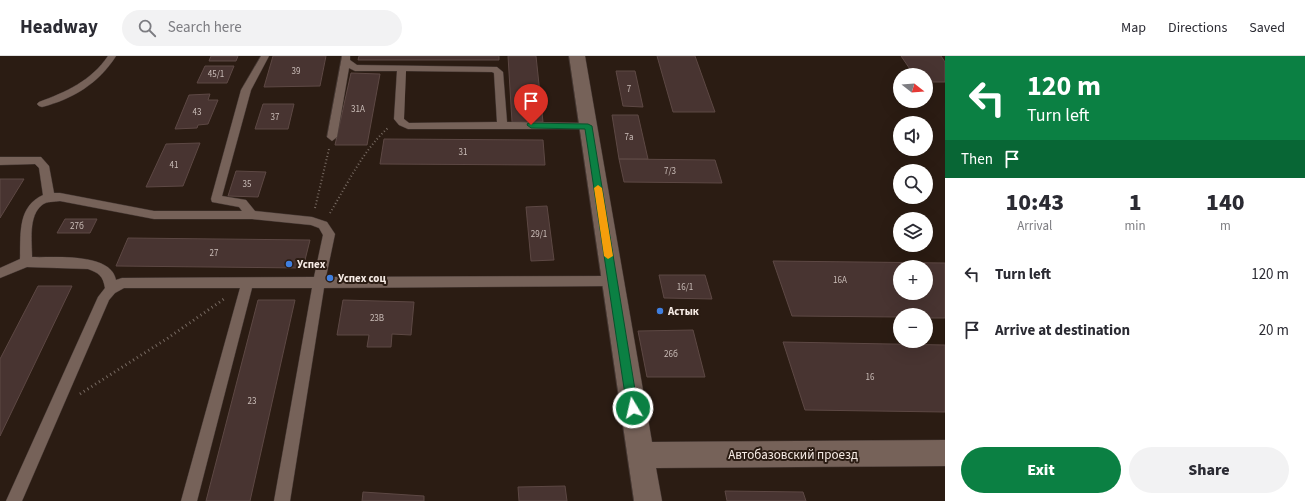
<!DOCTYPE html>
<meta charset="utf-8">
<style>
body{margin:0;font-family:"Source Sans 3",sans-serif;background:#f2f2f3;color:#2b2b33;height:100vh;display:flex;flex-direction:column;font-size:15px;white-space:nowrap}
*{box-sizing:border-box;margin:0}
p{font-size:13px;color:#7c7c81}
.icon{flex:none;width:22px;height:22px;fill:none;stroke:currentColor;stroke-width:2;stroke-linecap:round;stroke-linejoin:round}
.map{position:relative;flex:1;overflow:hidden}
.sheet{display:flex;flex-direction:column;background:#fff;width:360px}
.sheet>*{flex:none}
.hud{background:#0b8043;color:#fff;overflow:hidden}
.needle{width:26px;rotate:107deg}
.buttons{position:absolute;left:893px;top:12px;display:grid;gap:8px}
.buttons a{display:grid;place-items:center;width:40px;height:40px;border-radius:50%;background:#fff;box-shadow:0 4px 16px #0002;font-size:20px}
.pin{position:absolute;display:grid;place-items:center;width:34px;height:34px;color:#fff;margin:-41px -17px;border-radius:50% 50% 50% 0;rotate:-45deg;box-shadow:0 0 4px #0007}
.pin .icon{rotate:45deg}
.me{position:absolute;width:44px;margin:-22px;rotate:351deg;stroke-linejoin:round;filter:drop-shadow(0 0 3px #0008)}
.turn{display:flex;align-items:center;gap:14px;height:84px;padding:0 16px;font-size:18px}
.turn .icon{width:52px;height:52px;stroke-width:2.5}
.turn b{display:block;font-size:28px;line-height:34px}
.then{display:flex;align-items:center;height:38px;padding:0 16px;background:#0003;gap:8px;font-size:15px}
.eta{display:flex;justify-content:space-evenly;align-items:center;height:68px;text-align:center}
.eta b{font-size:24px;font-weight:800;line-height:28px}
.button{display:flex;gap:8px;margin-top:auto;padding:8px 16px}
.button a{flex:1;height:46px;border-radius:24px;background:#0b8043;color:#fff;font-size:16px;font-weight:800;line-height:46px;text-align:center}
.button a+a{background:#f2f2f3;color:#2b2b33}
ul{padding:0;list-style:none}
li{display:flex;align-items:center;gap:12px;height:56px;padding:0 16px}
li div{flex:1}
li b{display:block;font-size:15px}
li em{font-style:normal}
header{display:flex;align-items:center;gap:24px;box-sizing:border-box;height:56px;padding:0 20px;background:#fff;border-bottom:1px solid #e1e1e2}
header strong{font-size:19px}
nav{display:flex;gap:22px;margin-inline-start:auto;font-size:14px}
.search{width:280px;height:36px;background:#f2f2f3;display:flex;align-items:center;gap:10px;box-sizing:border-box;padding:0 14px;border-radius:22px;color:#7c7c81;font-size:15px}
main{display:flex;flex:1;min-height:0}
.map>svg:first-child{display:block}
</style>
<header>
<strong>Headway</strong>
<div class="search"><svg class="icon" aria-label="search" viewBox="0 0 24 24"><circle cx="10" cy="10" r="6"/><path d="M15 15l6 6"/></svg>Search here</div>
<nav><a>Map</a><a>Directions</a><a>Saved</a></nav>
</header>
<main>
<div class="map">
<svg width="945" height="445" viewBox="0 0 945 445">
<rect width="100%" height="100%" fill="#2b1c13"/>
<path fill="#483431" stroke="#5d4844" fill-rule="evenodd" d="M211,0h27l-2,5h-27z
M273,0h53l-6,30 -56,1z
M359,0h140v4h-141z
M508,0h28l7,66h-31z
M657,0h38l20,56h-42z
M901,0h40l4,6v20h-19v-7h-12z
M205,10h29l-7,17h-30z
M616,15h19l8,36 -20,-1z
M351,17l29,1 -13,71h-32z
M210,38l-2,6h10l-10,24 -10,1 -1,3 -22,1 14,-34z
M263,48h31l-6,25h-33z
M612,59h26l10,44h-29z
M384,83l159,1 2,25 -165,-1z
M200,87l-17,43 -37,1 20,-43z
M619,103l96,1 7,23 -98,-1z
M236,115l30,1 -8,25 -30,-1z
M0,123h24l-24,39z
M547,150l7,54 -23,1 -5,-54z
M65,163h32l-7,14h-33z
M128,182l182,2 -7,28 -187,-2z
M773,205l172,2v55h-19v-3h-26v2l-108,-1zM900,211h26v26h-26z
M659,219h46l7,24 -48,-1z
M38,230h34l-72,150v-77z
M258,244h37l-45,201h-44z
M343,244l71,2 -3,33 -19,-1 -1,13h-24l2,-12h-32z
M693,274l12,47h-58l-9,-46z
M783,286l162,3v67l-140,-2z
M565,430l2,15h-48l-1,-14z
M725,435l78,1 3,9h-79z
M363,436l61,4v5h-62z"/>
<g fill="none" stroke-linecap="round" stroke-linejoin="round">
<defs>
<path id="lane" d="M108,0h8c-17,27 -43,43 -74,51l-3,-1 -2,-2 2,-2c27,-10 52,-21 69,-46z
M261,0h8l-18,34 -29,106 24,4 9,11 57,6 15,5 8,12 -9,43 286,-1 4,1 2,4 -2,4 -4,1 -288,2 -34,213h-16l38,-213h-60l-55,213h-16l59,-213h-116l-9,5 -6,7 -87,201h-16l92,-204 7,-9c-2,-12 -6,-15 -17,-19l-61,-2 -27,11v-10l20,-9c1,-25 -3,-52 23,-64l-4,-27 -4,-4 -35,1v-8h41l8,9 5,27h6l94,18h88l-3,-4 -27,-5 -1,-3 30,-109zM60,145l94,18h98l59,6 8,3 4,7 -9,42 -192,1 -6,2c-5,-28 -63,-22 -84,-23 0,-15 -4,-41 10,-52 5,-4 12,-3 18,-4z
M342,0h8v4l7,5 140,2 6,5 4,50 81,1 5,3 -5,3h-180l-9,-4 -5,-6 3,-48h-42l-6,-3 -12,69 -5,4 -5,-4zM406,15l86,1 2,1 3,49 -88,1 -5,-4z"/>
<path id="street" d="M569,0h16l67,386 293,-2v26l-289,2 6,33h-28z"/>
</defs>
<use href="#lane" stroke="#453834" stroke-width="1"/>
<use href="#street" stroke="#453834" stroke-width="1"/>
<path stroke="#776a62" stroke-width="2" stroke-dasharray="1 2.5" stroke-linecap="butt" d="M315,152l14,-59
M330,157c18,-30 33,-63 59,-86"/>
<path stroke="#776a62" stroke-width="3" stroke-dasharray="1 3.5" stroke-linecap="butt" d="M80,338l88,-56 56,-39"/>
<use href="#lane" fill="#766259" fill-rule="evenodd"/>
<use href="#street" fill="#766259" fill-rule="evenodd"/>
</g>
<path fill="#0b8043" stroke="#07532c" d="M528,67l60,1 4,2 46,282 -2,3 -3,2 -4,-2 -2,-3 -42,-279 -54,-1 -4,-3z"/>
<path fill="#f59e0b" d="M598,129l4,3 11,68 -5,3 -4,-3 -10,-68z"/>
<g fill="#3f7fe0" stroke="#2b1c13" stroke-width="1.5">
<circle cx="289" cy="208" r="4"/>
<circle cx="330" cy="222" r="4"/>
<circle cx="660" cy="255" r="4"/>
</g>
<g text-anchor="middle" stroke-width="4" stroke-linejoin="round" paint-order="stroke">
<g font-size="9" fill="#cabdb8">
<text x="296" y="18">39</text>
<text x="216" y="21">45/1</text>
<text x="629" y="36">7</text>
<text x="358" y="56">31А</text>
<text x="197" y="59">43</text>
<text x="275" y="64">37</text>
<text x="629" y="84">7а</text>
<text x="463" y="99">31</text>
<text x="174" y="112">41</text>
<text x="670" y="118">7/3</text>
<text x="247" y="131">35</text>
<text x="77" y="173">27б</text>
<text x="539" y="181">29/1</text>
<text x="214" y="200">27</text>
<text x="840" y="227">16А</text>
<text x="685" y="234">16/1</text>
<text x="377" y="265">23В</text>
<text x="671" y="301">26б</text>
<text x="870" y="324">16</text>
<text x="252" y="348">23</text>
</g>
<g font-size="11" font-weight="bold" fill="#f6ebe5" stroke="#2b1c13" text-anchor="start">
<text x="297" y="212">Успех</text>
<text x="338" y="226">Успех соц</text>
<text x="668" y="259">Астык</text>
</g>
<g font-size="13" fill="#f6ebe5" stroke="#2b1c13">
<text x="793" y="403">Автобазовский проезд</text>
</g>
</g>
</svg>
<div class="buttons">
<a><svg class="needle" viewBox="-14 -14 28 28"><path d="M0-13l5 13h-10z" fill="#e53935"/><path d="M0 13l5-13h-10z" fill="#7c7c81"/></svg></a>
<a><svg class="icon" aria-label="sound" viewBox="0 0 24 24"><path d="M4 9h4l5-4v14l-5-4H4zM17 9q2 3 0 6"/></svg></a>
<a><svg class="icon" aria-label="search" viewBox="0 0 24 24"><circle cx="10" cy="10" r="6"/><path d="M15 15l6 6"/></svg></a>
<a><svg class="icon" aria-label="layers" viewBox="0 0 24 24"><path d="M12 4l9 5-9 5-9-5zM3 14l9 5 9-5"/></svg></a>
<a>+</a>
<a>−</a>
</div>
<div class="pin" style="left:531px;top:69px;background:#d93025"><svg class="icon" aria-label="arrive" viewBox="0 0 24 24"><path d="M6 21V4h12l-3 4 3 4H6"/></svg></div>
<svg class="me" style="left:633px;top:352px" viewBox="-20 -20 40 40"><circle r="17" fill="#0b8043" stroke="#fff" stroke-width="3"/><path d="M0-11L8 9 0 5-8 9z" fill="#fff"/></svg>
</div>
<section class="sheet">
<div class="hud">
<div class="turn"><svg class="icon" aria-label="left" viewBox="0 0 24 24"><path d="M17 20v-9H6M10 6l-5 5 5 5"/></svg><div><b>120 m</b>Turn left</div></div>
<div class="then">Then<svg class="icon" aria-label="arrive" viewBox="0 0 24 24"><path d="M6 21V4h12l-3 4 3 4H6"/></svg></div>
</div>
<div class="eta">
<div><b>10:43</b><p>Arrival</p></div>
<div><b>1</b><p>min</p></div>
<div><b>140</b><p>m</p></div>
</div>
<ul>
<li><svg class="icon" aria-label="left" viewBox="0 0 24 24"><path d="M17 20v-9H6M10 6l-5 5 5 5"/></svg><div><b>Turn left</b></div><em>120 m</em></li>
<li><svg class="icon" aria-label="arrive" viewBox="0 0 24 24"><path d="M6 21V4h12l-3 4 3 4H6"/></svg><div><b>Arrive at destination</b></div><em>20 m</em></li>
</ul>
<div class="button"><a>Exit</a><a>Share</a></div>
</section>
</main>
